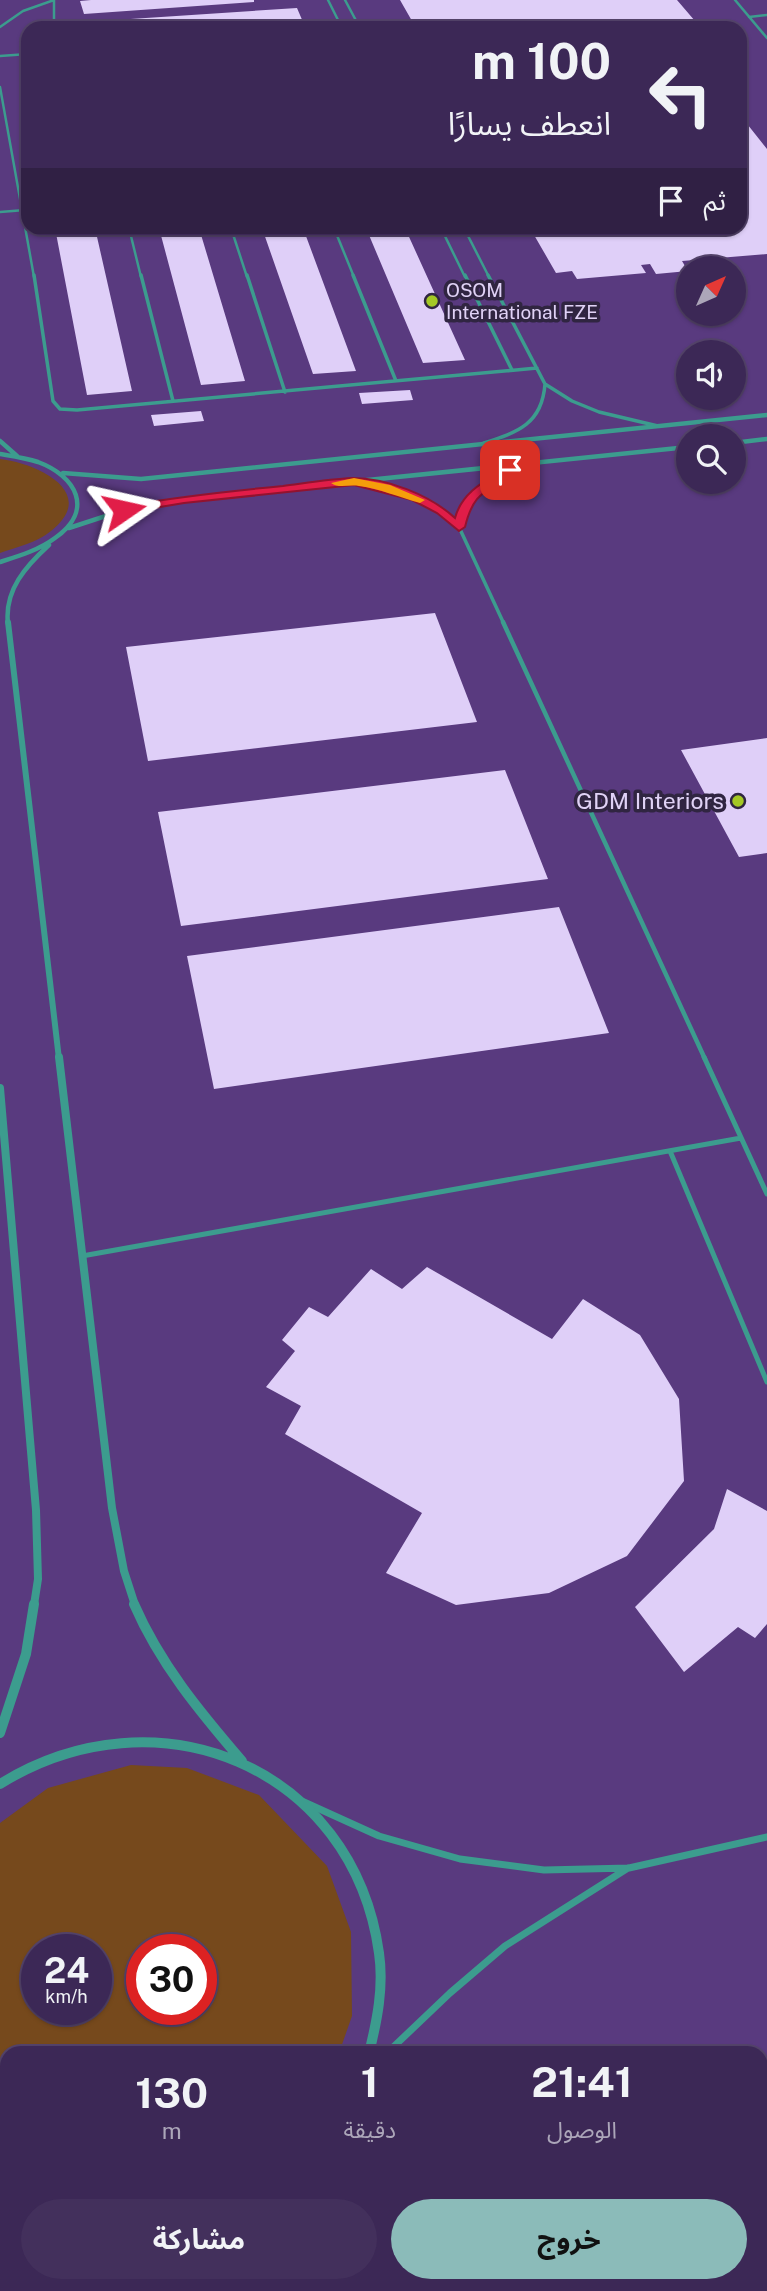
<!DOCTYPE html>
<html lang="ar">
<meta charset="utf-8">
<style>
body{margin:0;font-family:"Public Sans","Noto Sans Arabic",sans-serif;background:#43305c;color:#f1f3f6;direction:rtl;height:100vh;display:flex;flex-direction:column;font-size:26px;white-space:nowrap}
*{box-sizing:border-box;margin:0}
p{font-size:23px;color:#aca6b9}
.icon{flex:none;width:38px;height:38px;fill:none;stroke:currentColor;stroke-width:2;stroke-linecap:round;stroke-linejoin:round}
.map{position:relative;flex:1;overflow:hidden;direction:ltr}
.side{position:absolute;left:0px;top:2046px;width:768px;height:247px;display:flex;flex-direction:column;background:#3c2856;border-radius:21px 21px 0 0;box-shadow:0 2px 5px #0004,0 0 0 2px #55446c;direction:rtl}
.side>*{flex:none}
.banner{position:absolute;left:21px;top:21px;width:726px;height:214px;border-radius:21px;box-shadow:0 2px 5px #0004,0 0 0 2px #55446c;direction:rtl;background:#3c2856;color:#f1f3f6;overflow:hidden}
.needle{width:46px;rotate:45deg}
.tools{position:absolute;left:676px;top:256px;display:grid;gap:14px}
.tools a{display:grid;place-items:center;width:70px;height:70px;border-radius:50%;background:#3c2856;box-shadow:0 2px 5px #0004,0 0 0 2px #55446c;font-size:35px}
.speed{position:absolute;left:21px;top:1934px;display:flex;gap:14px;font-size:35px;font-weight:700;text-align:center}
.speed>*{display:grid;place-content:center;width:91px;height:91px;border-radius:50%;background:#3c2856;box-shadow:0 2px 5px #0004,0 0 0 2px #55446c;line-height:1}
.speed small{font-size:18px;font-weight:400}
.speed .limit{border:10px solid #d22;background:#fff;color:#111}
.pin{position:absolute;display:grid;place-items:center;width:60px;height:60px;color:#fff;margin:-30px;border-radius:14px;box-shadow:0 4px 10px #0006}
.me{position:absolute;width:77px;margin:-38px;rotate:79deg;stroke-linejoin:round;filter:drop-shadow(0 0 5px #0008)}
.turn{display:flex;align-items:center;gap:24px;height:147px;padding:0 21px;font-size:32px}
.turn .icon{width:91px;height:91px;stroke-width:2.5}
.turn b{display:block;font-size:49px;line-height:60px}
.then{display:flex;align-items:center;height:66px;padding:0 21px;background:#0003;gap:14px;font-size:26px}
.eta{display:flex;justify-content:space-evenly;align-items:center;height:119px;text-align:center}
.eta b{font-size:42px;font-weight:700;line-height:49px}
.action{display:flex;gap:14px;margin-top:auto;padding:14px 21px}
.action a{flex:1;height:80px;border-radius:42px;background:#8bbbb9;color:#111;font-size:28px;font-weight:700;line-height:80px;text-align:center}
.action a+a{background:#43305c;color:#f1f3f6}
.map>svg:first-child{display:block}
</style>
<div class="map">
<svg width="767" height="2291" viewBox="0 0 767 2291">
<rect width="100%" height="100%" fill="#503572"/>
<path fill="#593a7f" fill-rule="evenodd" d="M0,0h767v2291h-767zM28,28h712v200h-712zM688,268h45v45h-45zM688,352h45v45h-45zM688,436h45v45h-45zM37,1950h59v59h-59zM142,1950h59v59h-59zM7,2053h754v233h-754z"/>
<path fill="#76491c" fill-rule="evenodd" d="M0,459c36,4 100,33 51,72 -15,12 -34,16 -51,22z
M131,1765l56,3 72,27 68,71 24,66 1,84 -13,37h-332v138l-7,-4v-364l48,-35zM37,1950h59v59h-59zM142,1950h59v59h-59z"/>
<path fill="#dfcff8" d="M91,0h163v2l-170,12 -4,-13z
M400,0h277l24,28h-285z
M297,8l6,14 -95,6h-122l-1,-6z
M740,115l27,34v105l-85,7 6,10 -32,3 -6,-10 -9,1 5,8 -69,6 -5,-8 -16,2 -26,-45h210z
M55,228h40l37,163 -45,4z
M159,228h40l46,153 -44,4z
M262,228h41l53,143 -43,3z
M366,228h39l60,132 -42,3z
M410,390l3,10 -51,4 -3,-11z
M201,411l3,10 -50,5 -3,-11z
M435,613l42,109 -329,39 -22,-114z
M767,738v115l-28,4 -58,-107z
M505,770l43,109 -367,47 -23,-114z
M559,907l50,126 -395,56 -27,-133z
M427,1267l125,72 31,-40 57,36 39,64 5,82 -57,75 -78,37 -93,12 -70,-32 36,-60 -137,-79 16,-28 -35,-19 29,-36 -13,-11 27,-33 19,10 43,-48 31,20z
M727,1489l40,22v113l-12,14 -17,-11 -54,45 -49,-65 79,-78z"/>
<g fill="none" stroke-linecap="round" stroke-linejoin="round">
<path stroke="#3c9c8e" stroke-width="2.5" d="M54,0v28
M328,0l14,28
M345,0l15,28
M735,0l32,38
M749,17l18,-2
M0,27l23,-16 31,-11
M0,56l28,-2
M0,87l34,190
M0,212l25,-2
M129,228l12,49
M231,228l16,49
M334,228l20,49
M441,228l24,49
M464,228l25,49"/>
<path stroke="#3c9c8e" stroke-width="3.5" d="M34,275l19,126 7,8 17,1 460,-42
M141,275l32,126
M247,275l38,117
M353,275l43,106
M465,275l47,95
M488,275l57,109 27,17 27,11 59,14
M484,443c34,-11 58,-19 61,-59
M354,482l56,15 25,12 24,18 45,97
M459,527c11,-34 33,-48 64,-63"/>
<path stroke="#3c9c8e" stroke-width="4.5" d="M503,622l202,437"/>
<path stroke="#3c9c8e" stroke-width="5" d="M704,1057l63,137
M670,1151l97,231
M82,1256l659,-118"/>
<path stroke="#3c9c8e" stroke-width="7" d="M304,1802l75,34 81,23 84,11 85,-2 138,-31
M387,2053l63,-60 55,-47 123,-78"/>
<path stroke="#3c9c8e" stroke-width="4.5" d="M0,441l17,15
M733,443l34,-4
M0,454c12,2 26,4 38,8 38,14 57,48 17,76 -16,12 -36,18 -55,24
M63,473l78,6 626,-64
M69,528l55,-18 60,-11 504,-52
M8,624c-4,-34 18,-58 41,-79"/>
<path stroke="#3c9c8e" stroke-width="6" d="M8,622l51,437"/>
<path stroke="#3c9c8e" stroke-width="8" d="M59,1057l53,451 12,63 11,34
M0,1088l36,422 2,69 -4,26"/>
<path stroke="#3c9c8e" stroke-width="10" d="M134,1604c26,60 66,108 108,157
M0,1733l26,-79 8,-50
M0,1784c156,-97 353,-18 379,169 5,34 -2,68 -10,100
M0,2243l7,3
M0,2261l7,10
M16,2286l3,5
M280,2291l1,-5"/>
</g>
<path fill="#e11d48" stroke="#92132f" stroke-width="2" d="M506,468l10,2c-26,24 -41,16 -51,57l-6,4 -22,-18 -25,-13 -58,-15 -170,18 -60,10 -6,-3 6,-4c53,-9 106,-15 159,-20 23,-3 47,-7 69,-8 35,0 78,17 103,40 7,-26 30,-37 51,-50z"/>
<path fill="#f59e0b" d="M354,478l36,7 35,15 -5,3c-21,-6 -40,-14 -61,-17 -10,-2 -20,3 -28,-3z"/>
<g fill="#a4c825" stroke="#302541" stroke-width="2.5">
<circle cx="432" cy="301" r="7"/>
<circle cx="738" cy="801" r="7"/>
</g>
<g text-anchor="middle" stroke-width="7" stroke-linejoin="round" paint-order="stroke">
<g font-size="19" fill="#e0d2f6" stroke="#302541" text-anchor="start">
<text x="446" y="297">OSOM<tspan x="446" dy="22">International FZE</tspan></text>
</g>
<g font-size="23" fill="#e0d2f6" stroke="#302541" text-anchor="end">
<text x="724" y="809">GDM Interiors</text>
</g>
</g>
</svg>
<div class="tools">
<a><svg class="needle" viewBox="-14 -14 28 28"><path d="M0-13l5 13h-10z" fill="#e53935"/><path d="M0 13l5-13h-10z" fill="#aca6b9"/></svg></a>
<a><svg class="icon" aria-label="sound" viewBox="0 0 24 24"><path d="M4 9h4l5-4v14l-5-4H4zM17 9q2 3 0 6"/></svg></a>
<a><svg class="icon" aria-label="search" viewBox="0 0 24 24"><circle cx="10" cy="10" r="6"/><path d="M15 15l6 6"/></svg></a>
</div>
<div class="speed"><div>24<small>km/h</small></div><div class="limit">30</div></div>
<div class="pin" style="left:510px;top:470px;background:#d93025"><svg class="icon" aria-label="arrive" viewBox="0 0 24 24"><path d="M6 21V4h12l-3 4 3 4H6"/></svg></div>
<svg class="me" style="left:124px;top:510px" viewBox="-20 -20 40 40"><path d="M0-17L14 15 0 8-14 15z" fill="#e11d48" stroke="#fff" stroke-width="4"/></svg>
<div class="banner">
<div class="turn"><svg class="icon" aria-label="left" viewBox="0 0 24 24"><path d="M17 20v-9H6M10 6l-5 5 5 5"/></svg><div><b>100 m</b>انعطف يسارًا</div></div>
<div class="then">ثم<svg class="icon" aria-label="arrive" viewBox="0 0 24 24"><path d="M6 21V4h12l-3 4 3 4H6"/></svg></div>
</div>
<section class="side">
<div class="eta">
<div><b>21:41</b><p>الوصول</p></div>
<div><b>1</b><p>دقيقة</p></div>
<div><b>130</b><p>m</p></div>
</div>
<div class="action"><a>خروج</a><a>مشاركة</a></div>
</section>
</div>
